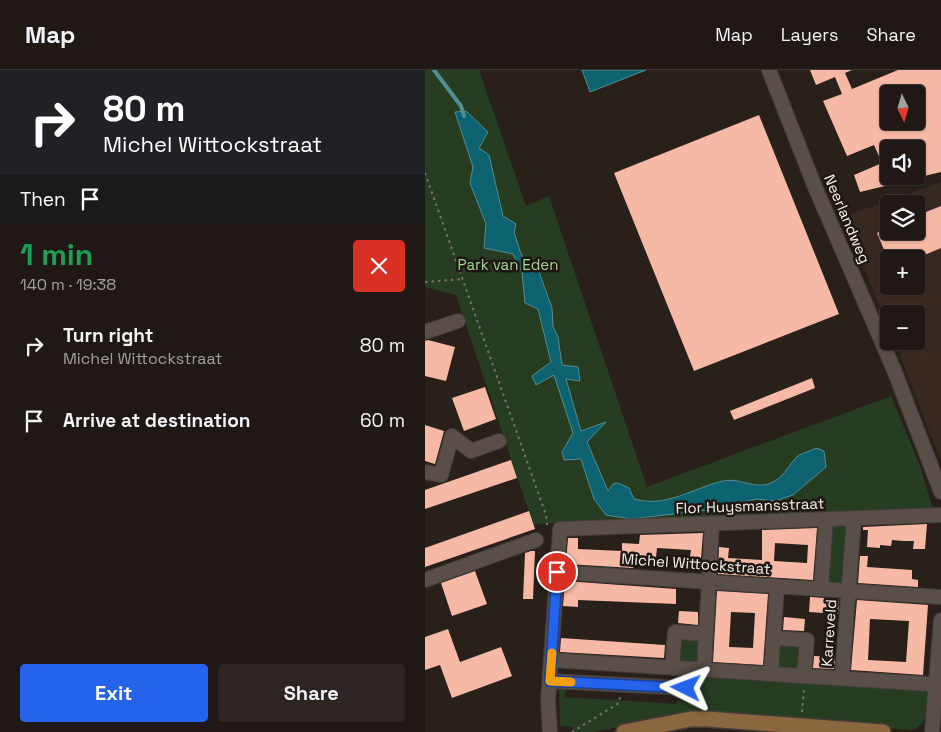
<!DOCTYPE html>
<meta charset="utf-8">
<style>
body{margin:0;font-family:"Space Grotesk",sans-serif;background:#2c2522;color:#f1f3f6;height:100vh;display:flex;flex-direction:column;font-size:19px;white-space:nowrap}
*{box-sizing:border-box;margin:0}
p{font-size:16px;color:#a1a0a0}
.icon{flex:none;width:28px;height:28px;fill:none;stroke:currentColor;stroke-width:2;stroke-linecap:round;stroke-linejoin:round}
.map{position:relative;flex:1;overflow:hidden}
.drawer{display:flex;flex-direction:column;background:#1f1814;width:425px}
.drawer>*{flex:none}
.hud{background:#202124;color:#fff;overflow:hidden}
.needle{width:32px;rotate:175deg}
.fabs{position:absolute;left:455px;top:15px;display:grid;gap:10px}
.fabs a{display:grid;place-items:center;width:45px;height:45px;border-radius:5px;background:#1f1814;box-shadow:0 1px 4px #0004,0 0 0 1px #3c3734;font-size:25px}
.pin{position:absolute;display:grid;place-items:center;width:42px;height:42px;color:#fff;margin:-21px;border:2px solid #fff;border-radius:50%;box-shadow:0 1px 5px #0007}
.me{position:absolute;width:55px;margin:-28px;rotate:273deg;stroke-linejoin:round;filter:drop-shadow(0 0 4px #0008)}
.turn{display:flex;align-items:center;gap:18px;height:105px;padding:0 20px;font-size:22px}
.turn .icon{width:65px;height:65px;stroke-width:2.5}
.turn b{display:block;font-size:35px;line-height:42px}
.then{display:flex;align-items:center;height:48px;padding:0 20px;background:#0003;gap:10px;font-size:19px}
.round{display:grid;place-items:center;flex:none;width:52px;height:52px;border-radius:5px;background:#2c2522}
.headline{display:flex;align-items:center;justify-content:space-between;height:85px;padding:0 20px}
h1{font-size:30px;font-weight:800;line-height:38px;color:#1e9e55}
.action{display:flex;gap:10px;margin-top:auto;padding:10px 20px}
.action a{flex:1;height:58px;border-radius:5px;background:#2563eb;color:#fff;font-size:20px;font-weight:800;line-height:58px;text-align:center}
.action a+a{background:#2c2522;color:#f1f3f6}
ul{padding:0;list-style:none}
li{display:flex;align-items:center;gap:15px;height:75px;padding:0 20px}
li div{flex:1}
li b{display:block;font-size:19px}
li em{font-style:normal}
header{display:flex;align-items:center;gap:30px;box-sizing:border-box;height:70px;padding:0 25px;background:#1f1814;border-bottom:1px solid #3c3734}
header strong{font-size:24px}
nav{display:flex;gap:28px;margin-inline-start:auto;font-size:18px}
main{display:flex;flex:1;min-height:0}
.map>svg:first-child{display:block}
</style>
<header>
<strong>Map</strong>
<nav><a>Map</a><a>Layers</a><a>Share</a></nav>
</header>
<main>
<section class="drawer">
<div class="hud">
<div class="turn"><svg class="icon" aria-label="right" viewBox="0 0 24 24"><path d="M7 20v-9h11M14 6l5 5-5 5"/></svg><div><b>80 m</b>Michel Wittockstraat</div></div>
<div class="then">Then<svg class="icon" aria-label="arrive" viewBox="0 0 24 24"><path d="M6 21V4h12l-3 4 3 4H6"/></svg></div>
</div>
<div class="headline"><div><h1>1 min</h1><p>140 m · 19:38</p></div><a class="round" style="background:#d93025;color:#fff"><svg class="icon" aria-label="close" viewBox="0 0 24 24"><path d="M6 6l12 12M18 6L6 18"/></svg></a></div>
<ul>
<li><svg class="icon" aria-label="right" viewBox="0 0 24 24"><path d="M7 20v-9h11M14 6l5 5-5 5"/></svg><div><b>Turn right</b><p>Michel Wittockstraat</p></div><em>80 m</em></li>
<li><svg class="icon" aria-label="arrive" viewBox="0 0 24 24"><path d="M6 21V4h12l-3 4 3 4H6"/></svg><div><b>Arrive at destination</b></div><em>60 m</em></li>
</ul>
<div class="action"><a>Exit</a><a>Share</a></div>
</section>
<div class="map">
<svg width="516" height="662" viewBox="0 0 516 662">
<rect width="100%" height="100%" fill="#29201a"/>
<path fill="#382920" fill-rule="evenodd" d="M516,112v279l-47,-120h22v-27h-27v15l-46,-112zM464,134h27v27h-27zM464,189h27v27h-27z"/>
<path fill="#263d22" d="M0,0h54l47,136 23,-10 98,291 244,-91 29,70 13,43 -400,15 -77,-229 -31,-8z
M405,454h19l-4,59 -18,-1z
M253,566l25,1 -2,29 -25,-1z
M352,573l25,1 -2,29 -25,-2z
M267,603l237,16c-2,16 1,35 -17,41l-222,-18 -95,20h-19l-5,-5 -11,-1 -1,-39h7l-1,10 112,7v-4l6,1v-5h7z"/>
<path fill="#0c626f" stroke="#528d94" d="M157,0h64l-56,22z
M41,41l22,21 -9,16 10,7 14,61 13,8 -2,8 7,22 6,8 8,2 4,8 13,36 1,19 5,10 4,28 16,2 2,14 -14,-2 15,52 25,-9 -19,20 21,49 5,-7 5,-1 11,5 5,11c34,9 58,-11 89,-18 18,-4 34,11 52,0 10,-6 15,-18 23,-25 4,-3 13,-5 18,-8l8,3 2,16 -33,28 -18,6 -19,-2 -40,10 -85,10 -25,-4 -12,-16 -13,-40 -17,1 -2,-8 11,-19 -19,-58 -18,10 -4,-9 19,-14 -13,-53 -13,-6 -3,-31 -9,-18 -29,-6 2,-24 -16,-41 3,-16 -18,-55z"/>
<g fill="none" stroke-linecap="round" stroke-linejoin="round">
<path stroke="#528d94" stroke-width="4" d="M9,0l27,36 3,10"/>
</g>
<path fill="#f6b9a5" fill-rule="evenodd" d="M385,0h42l-7,3 7,16 46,-19h43v102l-25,6v-29h-27v27h20l1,4 -50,12 -6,-17 28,-12 -8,-18 -27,11 -24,-55 19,-7 -7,-17 -19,8zM464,24h27v27h-27z
M334,45l80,199 -145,57 -80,-198z
M516,136v42l-26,11h-27l-11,-26 12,-5v3h27v-15z
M3,270l27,7 -9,34 -21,-5v-35z
M387,308l3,10 -81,32 -4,-9z
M60,317l11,32 -32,12 -12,-33z
M0,355l19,6 -9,33 -10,-3z
M86,390l6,18 -92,31v-19z
M104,441l6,18 -110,38v-19z
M502,454l-2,25h-12l1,-8h-11l-11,-1 -1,6 -11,-1v3l-13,-1 1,-17h-5v-3z
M392,458l-4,52 -95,-6 1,-27 10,1 -1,10 34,2v-30zM350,473l33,2 -1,18 -33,-2z
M278,463l-2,25 -11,-1 1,-7 -34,-2 -1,9 -22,-2 -1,13 -67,-4 2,-26h10v11l44,2v-8l17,1 1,-9z
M106,481h4l-2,48h-10l2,-46z
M435,486h8l-1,11 45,3v9l6,1v7l-60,-4z
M50,501l12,33 -35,12 -11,-33z
M140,511l111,8v15l-98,-4v7l-15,-1z
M292,521l51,3 -5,71 -50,-3zM306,542l24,1 -2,35 -24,-1z
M385,527l29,2 -1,15 -29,-2z
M432,530l71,5 -5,70 -72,-5zM445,549l39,2 -3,41 -38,-2z
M254,541l19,1v13l-20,-2z
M359,547l21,2 -1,12 -21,-1z
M23,559l12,33 41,-15 11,29 -60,22 -12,-33 -15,5v-33z
M136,568l104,7 -1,13 -104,-6z
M389,586l21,1 -1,12 -21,-1z"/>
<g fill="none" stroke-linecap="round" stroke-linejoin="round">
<defs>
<path id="street" d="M344,0l46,117 79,183 47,122
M0,262l33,-11
M0,402l16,3 11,-39 19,15 28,-10
M132,502l384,25
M0,510l111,-40
M396,519l5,-70
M348,568l34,2 -3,36
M126,590l379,24 5,6
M247,598l3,-36 31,2
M279,600l8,-146
M346,604l6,-88
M417,608l12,-160
M125,611l136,7
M125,662l-2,-31 12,-172 381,-14
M507,662l9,-112"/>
<path id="secondary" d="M199,662l67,-13h16l176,13"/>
</defs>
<use href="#street" stroke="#433c38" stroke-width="16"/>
<use href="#secondary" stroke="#433c38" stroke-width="18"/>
<path stroke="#7a736d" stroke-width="2" stroke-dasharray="2.5 4" stroke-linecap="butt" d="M0,103l121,342 1,10
M0,212l38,-3
M377,642l2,-23
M147,662l47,-29 1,-6"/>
<use href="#street" stroke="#594e48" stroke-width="14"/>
<use href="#secondary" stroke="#8a673f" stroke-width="15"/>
</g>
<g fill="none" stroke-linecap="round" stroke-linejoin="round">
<defs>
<path id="route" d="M132,502l-7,109 136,7"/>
</defs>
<use href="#route" stroke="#184099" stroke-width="12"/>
<use href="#route" stroke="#2563eb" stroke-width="9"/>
<path stroke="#f59e0b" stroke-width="9" d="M127,583l-2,28 21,1"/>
</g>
<g text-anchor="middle" stroke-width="5" stroke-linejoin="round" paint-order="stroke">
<g font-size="15" fill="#f6f0ec" stroke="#1f1711">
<text transform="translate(422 149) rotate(67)" y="5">Neerlandweg</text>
<text transform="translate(325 436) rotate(-2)" y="5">Flor Huysmansstraat</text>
<text transform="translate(271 494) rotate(4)" y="5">Michel Wittockstraat</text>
<text transform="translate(404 563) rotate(-86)" y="5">Karreveld</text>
</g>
<g font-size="15" fill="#a0d897" stroke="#1f1711">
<text x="83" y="200">Park van Eden</text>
</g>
</g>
</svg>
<div class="fabs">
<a><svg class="needle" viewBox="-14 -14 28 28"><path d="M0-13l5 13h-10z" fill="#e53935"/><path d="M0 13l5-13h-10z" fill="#a1a0a0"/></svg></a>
<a><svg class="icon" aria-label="sound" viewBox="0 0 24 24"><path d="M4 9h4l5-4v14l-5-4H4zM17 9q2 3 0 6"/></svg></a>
<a><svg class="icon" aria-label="layers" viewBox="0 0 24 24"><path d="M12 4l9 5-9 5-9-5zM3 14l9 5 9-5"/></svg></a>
<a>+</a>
<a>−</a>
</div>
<div class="pin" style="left:132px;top:502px;background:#d93025"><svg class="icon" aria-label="arrive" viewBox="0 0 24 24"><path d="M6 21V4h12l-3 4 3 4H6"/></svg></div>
<svg class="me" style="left:261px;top:618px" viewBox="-20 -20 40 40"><path d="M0-17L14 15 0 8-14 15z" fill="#2563eb" stroke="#fff" stroke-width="4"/></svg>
</div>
</main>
